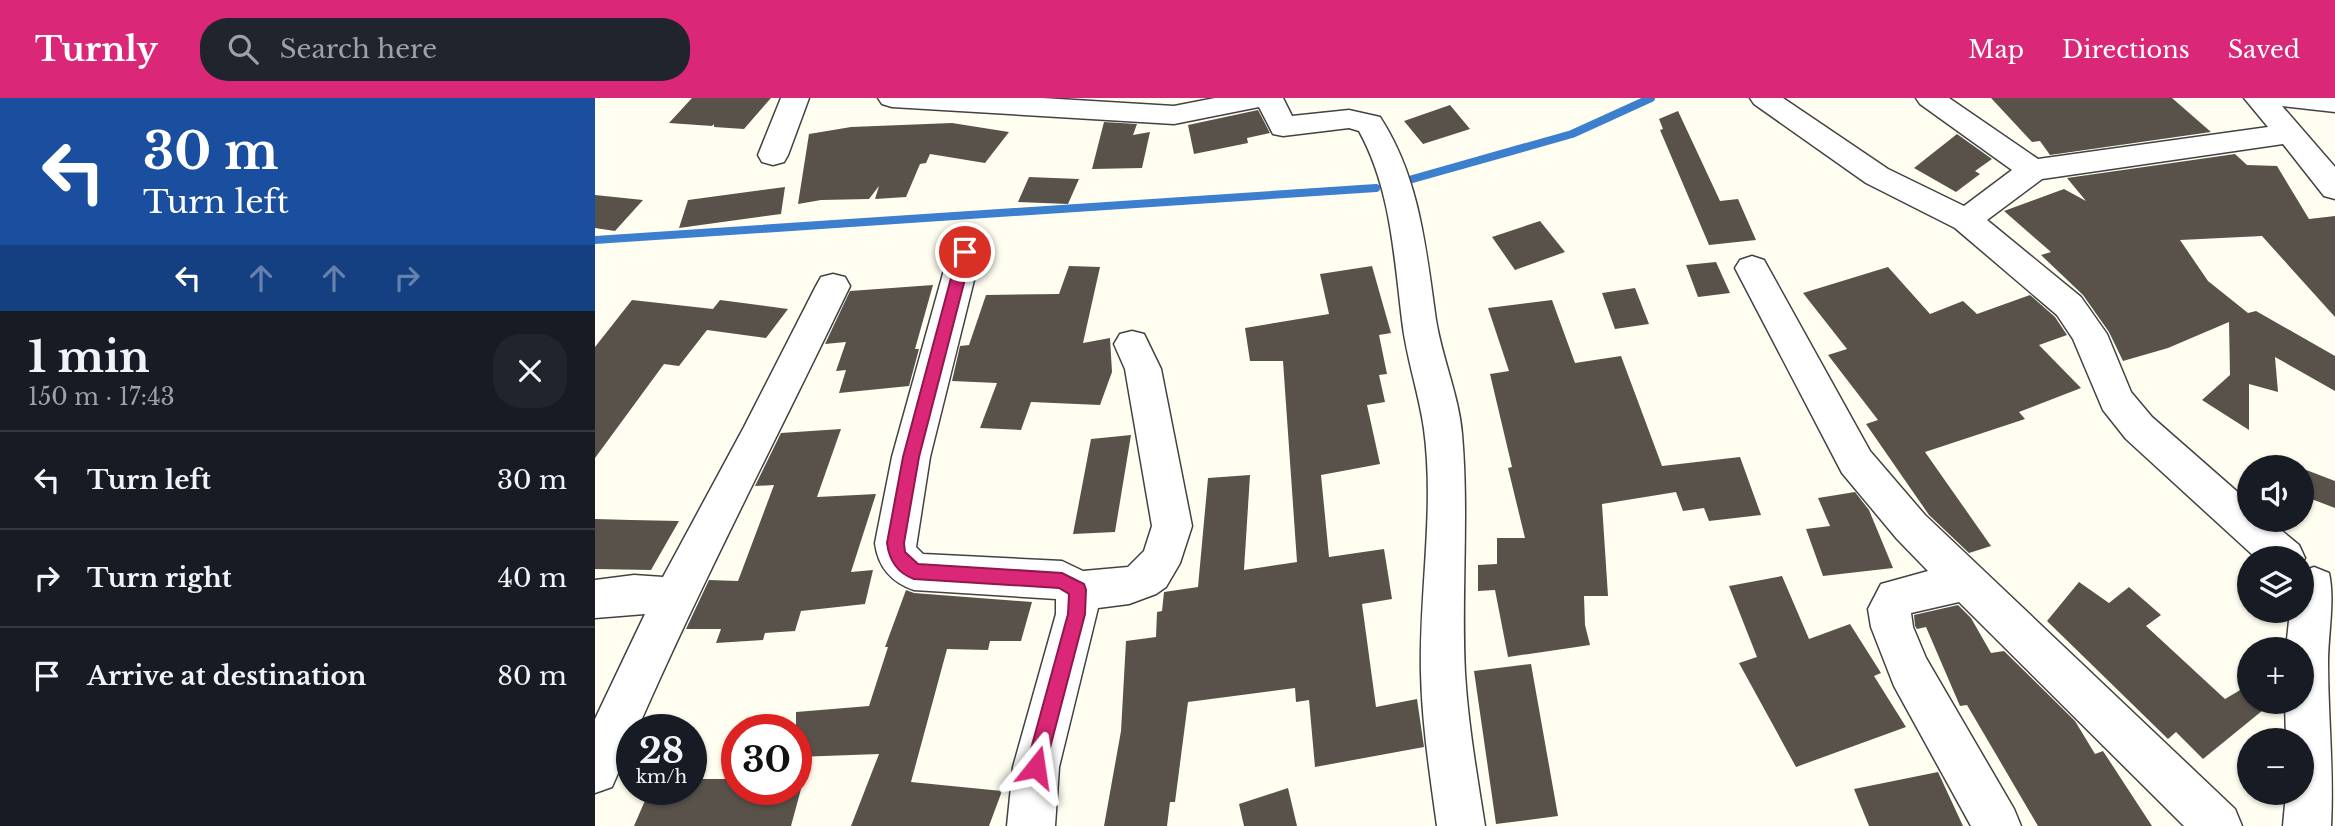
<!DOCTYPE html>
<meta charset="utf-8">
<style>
body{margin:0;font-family:"Libre Baskerville",serif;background:#20242c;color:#f1f3f6;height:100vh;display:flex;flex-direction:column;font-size:26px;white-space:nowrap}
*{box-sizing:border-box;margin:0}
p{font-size:23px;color:#9ea1a6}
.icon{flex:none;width:38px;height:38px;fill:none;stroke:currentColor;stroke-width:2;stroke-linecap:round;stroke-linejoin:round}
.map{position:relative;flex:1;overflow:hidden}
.drawer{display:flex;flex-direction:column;background:#171b24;width:595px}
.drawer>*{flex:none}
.top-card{background:#1a4fa0;color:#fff;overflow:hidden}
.buttons{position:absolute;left:1642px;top:357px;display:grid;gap:14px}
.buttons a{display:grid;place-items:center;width:77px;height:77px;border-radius:50%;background:#171b24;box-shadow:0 2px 5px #0004;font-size:35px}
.speed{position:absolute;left:21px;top:616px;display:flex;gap:14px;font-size:35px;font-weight:700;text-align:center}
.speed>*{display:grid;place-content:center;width:91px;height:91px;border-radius:50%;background:#171b24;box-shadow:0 2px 5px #0004;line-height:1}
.speed small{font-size:18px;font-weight:400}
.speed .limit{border:10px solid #d22;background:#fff;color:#111}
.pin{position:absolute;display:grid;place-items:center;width:60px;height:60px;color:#fff;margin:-30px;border:4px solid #fff;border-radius:50%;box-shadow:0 2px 7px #0007}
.me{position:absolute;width:77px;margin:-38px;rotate:15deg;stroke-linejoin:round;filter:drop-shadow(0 0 5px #0008)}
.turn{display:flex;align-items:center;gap:24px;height:147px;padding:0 28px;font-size:32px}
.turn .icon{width:91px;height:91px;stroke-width:2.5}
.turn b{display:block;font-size:49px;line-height:60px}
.lanes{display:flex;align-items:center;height:66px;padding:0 28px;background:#0003;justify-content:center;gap:35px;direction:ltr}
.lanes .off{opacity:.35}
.round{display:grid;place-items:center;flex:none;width:74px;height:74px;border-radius:28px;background:#20242c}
.head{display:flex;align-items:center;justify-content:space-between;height:119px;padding:0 28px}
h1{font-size:42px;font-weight:800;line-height:52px}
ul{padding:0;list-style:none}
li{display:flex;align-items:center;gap:21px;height:98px;padding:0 28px;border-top:2px solid #363941}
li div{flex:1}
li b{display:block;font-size:26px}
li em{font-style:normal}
header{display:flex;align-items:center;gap:42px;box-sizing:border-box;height:98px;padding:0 35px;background:#db2777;color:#fff}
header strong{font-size:33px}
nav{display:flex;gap:38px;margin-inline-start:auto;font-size:24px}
.search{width:490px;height:63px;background:#20242c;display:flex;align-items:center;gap:18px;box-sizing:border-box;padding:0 24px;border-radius:28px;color:#9ea1a6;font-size:26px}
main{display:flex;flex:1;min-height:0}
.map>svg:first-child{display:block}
</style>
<header>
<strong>Turnly</strong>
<div class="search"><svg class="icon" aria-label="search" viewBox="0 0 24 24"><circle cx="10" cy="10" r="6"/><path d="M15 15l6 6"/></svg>Search here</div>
<nav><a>Map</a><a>Directions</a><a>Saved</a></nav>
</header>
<main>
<section class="drawer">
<div class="top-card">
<div class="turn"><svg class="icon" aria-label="left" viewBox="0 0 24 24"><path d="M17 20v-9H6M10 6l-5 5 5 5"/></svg><div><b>30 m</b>Turn left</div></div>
<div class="lanes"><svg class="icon" aria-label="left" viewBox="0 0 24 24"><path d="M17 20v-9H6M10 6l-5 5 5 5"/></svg><svg class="icon off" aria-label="ahead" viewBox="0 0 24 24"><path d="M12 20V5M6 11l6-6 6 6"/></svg><svg class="icon off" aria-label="ahead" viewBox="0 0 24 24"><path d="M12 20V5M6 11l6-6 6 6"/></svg><svg class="icon off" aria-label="right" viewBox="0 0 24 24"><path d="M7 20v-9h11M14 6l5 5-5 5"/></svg></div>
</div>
<div class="head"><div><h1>1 min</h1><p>150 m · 17:43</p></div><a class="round"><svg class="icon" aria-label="close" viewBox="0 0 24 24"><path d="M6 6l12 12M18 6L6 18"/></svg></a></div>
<ul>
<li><svg class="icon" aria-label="left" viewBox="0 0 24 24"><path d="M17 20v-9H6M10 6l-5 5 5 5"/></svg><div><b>Turn left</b></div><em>30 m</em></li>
<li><svg class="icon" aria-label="right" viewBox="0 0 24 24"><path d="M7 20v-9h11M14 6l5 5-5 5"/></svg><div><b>Turn right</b></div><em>40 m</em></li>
<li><svg class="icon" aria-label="arrive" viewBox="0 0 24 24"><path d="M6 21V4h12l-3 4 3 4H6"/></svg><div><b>Arrive at destination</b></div><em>80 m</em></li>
</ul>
</section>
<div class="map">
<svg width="1740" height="728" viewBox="0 0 1740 728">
<rect width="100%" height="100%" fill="#fffef1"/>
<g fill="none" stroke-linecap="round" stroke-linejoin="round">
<path stroke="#3c7fcf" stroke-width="8" d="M814,82l163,-46 79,-36
M0,142l781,-52"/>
</g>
<path fill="#58524b" d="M97,0h79l-27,31 -30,-2v-3l-2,2 -43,-3z
M1396,0h181l39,34 -161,23 -10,-14 -8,1z
M855,7l20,24 -47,15 -19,-23z
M663,12l12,23 -23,5 1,5 -54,11 -6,-29z
M1083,13l42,90 18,-2 18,41 -47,5 -49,-115 3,-1 -4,-10z
M509,24l33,2 -4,11 17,-3 -8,36 -50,1z
M357,25l57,9 -24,31 -55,-9 -4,9 -6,1 -14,33 -31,2 4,-13 -10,13 -48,1 -23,4 11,-70 42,-7z
M1362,36l35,25 -17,12 5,3 -24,18 -42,-24z
M1640,56l12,11 30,1 32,53 26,-3v101l-73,-81 -82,4 28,41 40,32 8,-2 79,45v35l-60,-34 3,35 -29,-8v46l-47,-30 28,-25 -1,-53 -61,26 -45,13 -14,-29 -26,-37 -42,-40 10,-3 -47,-41 60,-22 22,12 -19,-23z
M434,79l50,2 -11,25 -50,-2z
M190,89l-4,27 -102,14 9,-28z
M0,97l48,5 -28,31 -20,-3z
M945,123l25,31 -50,18 -23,-33z
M1121,164l14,31 -32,4 -12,-32z
M474,168l31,1 -17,76 27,-5 2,34 -12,33 -69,-3 -10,28 -41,-2 17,-45 -45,-2 8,-35 9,-1 17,-50 73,-1z
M777,168l19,67 -12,2 8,39 -8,1 6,27 -18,3 13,59 -59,11 8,82 55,-8 8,50 -30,5 14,103 41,-8 7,48 -109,20 -6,-67 -13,2 -1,-14 -107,14 -13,100h-5l-3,24h-63l17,-95 5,-90 30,-4 1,-25 5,-1 2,-19 34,-5 10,-109 42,-3 -6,95 53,-8 -14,-201h-33l-5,-33 84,-14 -9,-40z
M1293,169l42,47 33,-13 14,13 53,-19 25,22 12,18 -28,10 42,43 -62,24 6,7 -100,33 66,94 -22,7 -40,-38 -63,-91 12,-4 -50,-65 19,-6 -44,-56z
M338,187l-18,64h4l-10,37 -70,7 7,-23 -10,1 10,-29 -21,2 25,-53z
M1040,190l14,36 -34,5 -13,-36z
M37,202l81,9 7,-9 68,9 -22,29 -59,-8 -28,36 -15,-2 -69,94v-111z
M957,202l23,63 46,-7 41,110 78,-9 21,58 -52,6 -5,-13 -21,3 -7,-19 -74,12 6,92h-24l1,29 5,20 -82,12 -13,-67 -17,1v-26l19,-1v-26h28l-17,-70 4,-1 -22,-93 19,-3 -21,-63z
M246,331l-24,68 59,-3 -25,78 22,-2 -8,34 -64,7 -6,20 -30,2 -2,7 -47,3 5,-14h-35l23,-49 29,1 36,-96 -19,1 26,-53z
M536,337l-16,97 -42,2 18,-95z
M1706,370l34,13v27l-34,-13z
M1260,394l14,18 24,58 -70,8 -17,-47 24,-3 -12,-28z
M0,421l36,1 48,1 -28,49 -56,-1z
M1187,478l27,63 41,-15 31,49 -7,3 32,51 -110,40 -57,-104 18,-6 -28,-71z
M1484,484l30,21 20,-16 32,28 -15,11 79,73 22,-13 2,16h14l5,4 -65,53 -27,-27 -8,7 -121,-118z
M311,492l8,3 118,9 -11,39h-31l-2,9 -41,-1 -36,133 91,9 -13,35h-138l28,-72 -83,3v-45l73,-6 19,-59h-3z
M1363,507l13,13 20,35 13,-2 71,70 20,33 8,-3 49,75h-114l-71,-121 -7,1 -34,-79 -9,2 -2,-3 -1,-11z
M936,566l27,152 -62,8 -22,-153z
M1343,674l25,54h-94l-15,-37z
M96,681h46v10h64l-10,37h-157l16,-37h41z
M693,690l9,38h-53l-5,-22z"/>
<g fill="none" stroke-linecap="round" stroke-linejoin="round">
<defs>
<path id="minor" d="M186,0h28l-21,57 -4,7 -11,3 -11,-3 -4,-7z
M283,0h164l132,8 41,-8h68l9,18 57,-6 31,7c40,61 46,133 56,203 6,38 23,76 26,114 7,80 -1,160 3,239 3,51 12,102 20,153h-48c-7,-51 -15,-102 -16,-153 -2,-80 14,-163 3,-244 -5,-36 -18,-72 -22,-109 -8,-64 -11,-131 -43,-189l-10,-3 -66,8 -10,-2 -14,-27 -85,17 -282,-17 -10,-3z
M1155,0h33l105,71 76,37 48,-36 -92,-66 -4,-6h33l89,61 230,-32 -24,-29h91v14l-53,-6 53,61v32l-11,-3 -41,-52 -241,35 -55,41 94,77 26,37 24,58 21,25 97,85v18h20l30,25 6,13 -4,7v-7h-45l-130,-119 -23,-29 -30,-71 -16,-24 -102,-87 -89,-45 -112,-79z
M370,142l12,4 4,8 -51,205 -14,90 7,7 139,7 21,10 45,-4 16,-16 8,-25 -27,-157 -11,-25 6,-10 12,-3 12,3 17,35 31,157 -12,37 -14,24 -10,7 -27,10 -31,4 -39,159 -4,59h-48l6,-59 43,-153v-15l-142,-9c-23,-8 -36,-23 -39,-47l17,-86 57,-205 4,-8z
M1157,158l12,4 106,191 55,64 310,294 7,17h-58l-225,-224 -48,11 2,14 13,31 88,151 7,17h-50l-77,-140 -23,-59 -3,-18 13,-25 47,-13 -31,-32 -55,-66 -107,-205 5,-8z
M238,176l12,3 5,9c-71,148 -147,293 -213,444h-5v11l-20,46 -17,6v-74l50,-105 -50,4v-38l39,-5 29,2 81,-150 72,-141 5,-9z
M1719,469l15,6c6,27 -1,61 -1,90 0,55 6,108 3,163h-48l3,-33h15v-53h-15l-1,-38h16v-53h-15l4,-38h11v-39z"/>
</defs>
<use href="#minor" stroke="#424242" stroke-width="3"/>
<use href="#minor" fill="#fff" fill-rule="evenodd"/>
</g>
<path fill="#db2777" stroke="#8e194d" stroke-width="2" d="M370,149l7,5 -53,205 -15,86 1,9 13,12 144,9 22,11 2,6 -1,24 -40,153 -2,6 -7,3 -7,-3 -3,-6 42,-153 1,-20 -10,-6 -145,-9c-17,-6 -25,-20 -27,-36l16,-86 55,-205z"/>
</svg>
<div class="buttons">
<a><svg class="icon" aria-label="sound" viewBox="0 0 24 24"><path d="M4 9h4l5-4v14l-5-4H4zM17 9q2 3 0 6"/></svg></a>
<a><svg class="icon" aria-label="layers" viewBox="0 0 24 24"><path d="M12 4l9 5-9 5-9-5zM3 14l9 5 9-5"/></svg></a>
<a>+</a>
<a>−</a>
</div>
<div class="speed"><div>28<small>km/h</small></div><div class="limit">30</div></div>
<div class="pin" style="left:370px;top:154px;background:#d93025"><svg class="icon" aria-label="arrive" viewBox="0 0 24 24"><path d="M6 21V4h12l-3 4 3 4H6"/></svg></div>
<svg class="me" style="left:441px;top:669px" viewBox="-20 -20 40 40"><path d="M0-17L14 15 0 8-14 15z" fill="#db2777" stroke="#fff" stroke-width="4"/></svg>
</div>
</main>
